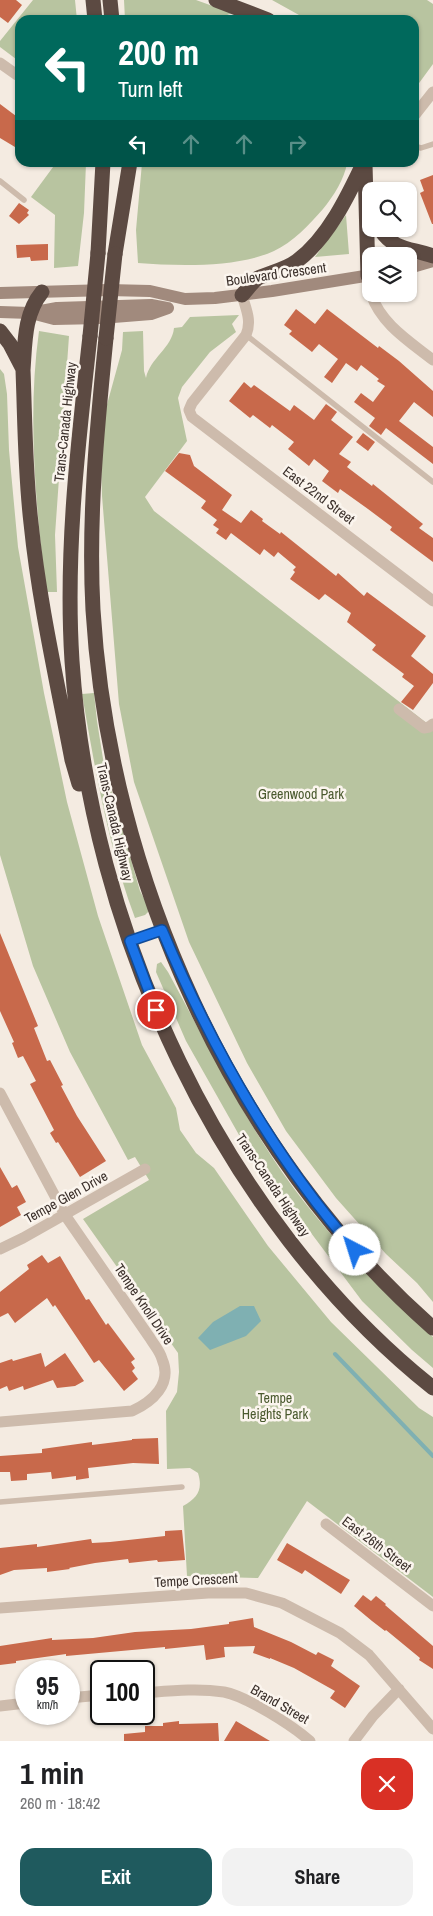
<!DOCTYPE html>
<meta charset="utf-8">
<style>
body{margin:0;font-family:"Archivo Narrow",sans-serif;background:#f2f2f2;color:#202124;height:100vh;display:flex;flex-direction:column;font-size:19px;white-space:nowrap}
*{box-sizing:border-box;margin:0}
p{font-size:16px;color:#757577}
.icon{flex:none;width:28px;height:28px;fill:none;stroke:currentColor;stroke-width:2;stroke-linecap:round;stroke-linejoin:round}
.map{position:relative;height:1741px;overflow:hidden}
.side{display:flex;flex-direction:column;background:#fff;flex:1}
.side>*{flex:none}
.hud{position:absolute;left:15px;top:15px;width:404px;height:152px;border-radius:15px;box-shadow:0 1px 4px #0004;background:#00695c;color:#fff;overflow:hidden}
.buttons{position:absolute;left:362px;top:182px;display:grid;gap:10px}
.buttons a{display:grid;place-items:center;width:55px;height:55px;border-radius:10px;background:#fff;box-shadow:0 1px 4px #0004;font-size:25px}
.speed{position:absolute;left:15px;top:1660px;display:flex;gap:10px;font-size:25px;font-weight:700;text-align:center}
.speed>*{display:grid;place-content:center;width:65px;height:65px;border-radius:50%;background:#fff;box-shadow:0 1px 4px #0004;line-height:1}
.speed small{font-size:12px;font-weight:400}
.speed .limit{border:2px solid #111;border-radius:8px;background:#fff;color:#111}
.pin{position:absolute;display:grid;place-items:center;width:42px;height:42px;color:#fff;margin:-21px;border:2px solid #fff;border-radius:50%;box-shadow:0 1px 5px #0007}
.me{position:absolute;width:55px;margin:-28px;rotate:320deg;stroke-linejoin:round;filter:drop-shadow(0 0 4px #0008)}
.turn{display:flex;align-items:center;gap:18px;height:105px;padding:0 20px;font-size:22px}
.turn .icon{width:65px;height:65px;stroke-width:2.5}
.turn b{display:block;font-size:35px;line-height:42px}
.lanes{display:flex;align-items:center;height:48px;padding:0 20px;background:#0003;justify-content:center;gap:25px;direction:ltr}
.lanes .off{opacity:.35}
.round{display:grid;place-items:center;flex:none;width:52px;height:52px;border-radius:15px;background:#f2f2f2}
.summary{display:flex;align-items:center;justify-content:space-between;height:85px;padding:0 20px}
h1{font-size:30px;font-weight:700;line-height:38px}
.action{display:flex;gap:10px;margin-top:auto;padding:10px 20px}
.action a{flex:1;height:58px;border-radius:15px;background:#1f5a5e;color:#fff;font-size:20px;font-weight:700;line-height:58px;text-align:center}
.action a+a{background:#f2f2f2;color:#202124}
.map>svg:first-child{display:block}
</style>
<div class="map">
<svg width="433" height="1741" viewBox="0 0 433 1741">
<rect width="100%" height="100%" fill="#f4ebe1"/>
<path fill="#b8c4a0" d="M33,0h42l2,20h-57v42l-20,-15v-6z
M124,0h72l36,13 -17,7h-90z
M272,0h155l6,4v60l-19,26v-70h-106z
M56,163h30l-2,50 -6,53 -24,2 1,-53 -24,-18z
M142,163v-1l205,1c-2,15 -14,34 -24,46 -14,16 -30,33 -49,42 -37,17 -96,15 -136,12l-2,-33z
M346,215l3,39 -34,3z
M239,315l-7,9 4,8 -26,20 -28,35 -4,11 9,43 -42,56 9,14 279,217v574l-16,-19 -31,-29 -50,-56 -50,-67 -39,-68 -58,-121 -55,-160 -15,-78 -17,-208 -2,-66 22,-80 1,-18 20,-1 1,40 2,7c4,-20 26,-30 28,-50l8,-1 8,-10z
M39,331l30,5 -14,199 2,57h-11c-10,-86 -19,-175 -7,-261z
M0,369l4,5 3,20 2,56 9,97 26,146 23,109 31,114 44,129 34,63 4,22 16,23 18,15 54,78 63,76 88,86 14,9v180l-126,-96 -49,77 -71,-2 -4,-70c15,-8 20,-17 15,-33l-8,-5 -23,1 -1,-58 11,-19 2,-20 -1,-19 -95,-134 66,-39 -14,-23 -7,3 -58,-108 -37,-86 -33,-111z
M94,693l3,28 7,44 36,126 10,19 -5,5 -10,3c-27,-72 -40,-149 -53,-224z
M161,962l7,10c34,62 65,126 104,185 44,68 102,125 161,180v31l-21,-18 -50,-49 -119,-159 -57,-101 -30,-69 1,-8z"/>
<path fill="#7fb0b2" d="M240,1306h14l7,15 -15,15 -36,14 -12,-12 15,-16z"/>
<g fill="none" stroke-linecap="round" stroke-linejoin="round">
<path stroke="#7fb0b2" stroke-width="4" d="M335,1354l98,102"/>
</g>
<path fill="#c8694b" d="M0,0h16l6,5 -14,18 -8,-6z
M0,104l20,15v31l-20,-12z
M433,175v49h-1l-12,-31 4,-2 -4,-11z
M19,203l10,7 -2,3 2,2 -10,9 -10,-8z
M48,244v16l-17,1 -1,-4 -13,1 -1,-13z
M296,309l19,15 12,-15 51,39 1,-2 20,15 34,30v26l-19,-15 -15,19 34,26v17l-47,-36 -5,7 -12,-9 6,-8 -21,-16 7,-9 12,9 12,-16 -8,-5 2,-2 -18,-14 -4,6 -11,-8 -14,20 -8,-6 14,-18 -19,-15 -7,8 -23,-18 3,-3 -8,-6z
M244,382l7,6 3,-3 36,26 4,-6 20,15 12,-16 11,8 -6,8 22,17 -14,17 12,8 -4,5 25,19 1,-2 50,40 -4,4 14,10v24l-43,-32 2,-3 -24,-18 -28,-20 -2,4 -16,-12 7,-10 -15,-12 -5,7 -21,-17 6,-7 -22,-17 -2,3 -17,-13 -3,3 -21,-17z
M363,433l12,9 -7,9 -12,-9z
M179,453l11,2 4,11 38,29 -10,15 19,13 10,-13 12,9 -1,2 18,13 1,-2 55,44 2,-3 26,23 3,-4 59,44 -15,20 22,18v9l-20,27 -12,-8 13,-16 -12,-9 2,-3 -32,-24 4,-5 -29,-23 4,-9 -26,-19 -6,6 -29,-21 5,-7 -2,-2 3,-3 -18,-15 -4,5 -10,-8 -4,6 -29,-22 -5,7 -10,-7 3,-4 -6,-4 4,-5 -16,-12 5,-7 -41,-30z
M0,933l38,93 -4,2 13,33 3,-1 13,25 -2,1 16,30 29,45 -26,16 -22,-35 -2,1 -6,-10 4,-3 -24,-46 6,-3 -13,-25 -5,2 -6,-15 2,-1 -14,-31z
M0,1167l12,21 5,-3 9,17 -9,5 4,8 -21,12z
M42,1255l6,8 12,-7 26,44 3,-1 17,26 2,-2 27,36 -4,3 4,6 -3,3 6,8 -14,12 -25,-31 -5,3 -39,-58 -2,2 -6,-9 -32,25 -7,-10 -8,4v-25l29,-23 -2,-4z
M41,1353l4,14 20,-14 19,28 -9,5 -18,2 -4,-8 -29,10 -1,-4 -14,5 -2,-5 -7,3v-26l12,-4 1,2z
M158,1438l1,26 -26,-1 -45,5 1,10 -13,2v-4l-24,3 -1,-7 -24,2v6l-16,1 -1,-9h-10v-16l42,-3v-4l50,-7v3l40,-5v-1z
M182,1530l3,30 -27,2 -1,-2 -28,3 -1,-4 -33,4 -26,5 1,1 -23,3v-4l-33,2 -14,5v-27l37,-4v3l54,-8 1,4 18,-1 55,-6v-5z
M287,1543l63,37 -9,14 -36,-24 -3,4 -25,-14z
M363,1595l8,6 5,-5 10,8 -1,1 48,41v23l-14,-9 1,-2 -34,-28 -1,1 -13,-10 -18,-15z
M253,1618l1,9 37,15 25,13 2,-3 16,8 -3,6 29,20 -15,22 -15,-10 5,-7 -41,-23 -24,-10v1l-17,-6 2,-7 -31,1 1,10 -19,3 -2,-15 -39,4v-2l-99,9v-2l-50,7v2l-16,2v-19l52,-8v2l41,-2 42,-6 56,-3 38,-5v-2z
M179,1721v3l39,-1 1,18h-95v-7l21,-2v-6h18v-3z
M236,1721l34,20h-46z"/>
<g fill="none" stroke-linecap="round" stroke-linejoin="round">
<path stroke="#cdbbac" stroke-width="5.5" d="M414,146l7,2 12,-4
M0,181l24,19
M246,335l187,147
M132,941l30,-11
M0,1502l182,-15"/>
<path stroke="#cdbbac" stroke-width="11" d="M0,63l17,12
M414,116l19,-24
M371,294c10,30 38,47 62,66
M242,295c4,14 10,26 4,40l-54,68 -3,7 3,7 241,184
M399,709l25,19 5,-1 4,-3
M0,1093l65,122 85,123c4,7 10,13 12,21 11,25 -10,43 -30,52l-132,11
M0,1249l23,-11 122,-69
M326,1524l107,82
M0,1608l208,-15h38l36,10 58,30 29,22 64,74
M144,1693c26,-2 53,-5 80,-1 22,4 69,34 86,49
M69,1698l32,-3
M0,1706l26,-3
M354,1741l19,-25 26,-27"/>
<path stroke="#a18a7d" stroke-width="12" d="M409,268l24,-7
M0,293l108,-3 42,1 35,8 30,-1 57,-7 99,-16
M0,312l30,1 27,-5 94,-3 16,3
M35,314l19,5 47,-1 50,-4 17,-6"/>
<path stroke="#5c4a42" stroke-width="15" d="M93,0l2,20
M110,0l2,20
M216,0l52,20
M365,164l3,112
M380,229c14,22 31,19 53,27
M98,253l5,-91
M115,254l15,-92
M42,292c-18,22 -17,51 -19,78 2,51 2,102 8,153 8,79 26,158 41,237l7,24
M242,295c5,-5 10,-13 16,-17 13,-6 27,-8 39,-17 31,-23 51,-65 67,-99
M0,331l10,13 13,25
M90,336c-12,108 -25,216 -18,325 18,270 148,557 361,727
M106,338c-9,90 -18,181 -13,272 16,265 139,542 340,718"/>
<path stroke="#5c4a42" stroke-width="15" d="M90,336l8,-83
M106,338l9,-84"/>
</g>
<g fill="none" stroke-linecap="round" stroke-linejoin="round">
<defs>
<path id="route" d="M156,1010l-26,-69 32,-11c49,116 110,225 193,320"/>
</defs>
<use href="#route" stroke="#114b97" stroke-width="12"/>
<use href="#route" stroke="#1a73e8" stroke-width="9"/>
</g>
<g text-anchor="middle" stroke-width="5" stroke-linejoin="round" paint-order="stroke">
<g font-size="14" fill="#3b302b" stroke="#fbf5ee">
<text transform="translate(276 274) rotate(-8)" y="5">Boulevard Crescent</text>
<text transform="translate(65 422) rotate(-84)" y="5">Trans-Canada Highway</text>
<text transform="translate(319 495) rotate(37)" y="5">East 22nd Street</text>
<text transform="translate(115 822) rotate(77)" y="5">Trans-Canada Highway</text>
<text transform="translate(273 1185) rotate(56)" y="5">Trans-Canada Highway</text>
<text transform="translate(66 1197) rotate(-29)" y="5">Tempe Glen Drive</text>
<text transform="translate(144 1304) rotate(56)" y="5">Tempe Knoll Drive</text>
<text transform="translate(377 1544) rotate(37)" y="5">East 26th Street</text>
<text transform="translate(196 1580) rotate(-3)" y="5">Tempe Crescent</text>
<text transform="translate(280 1704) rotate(30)" y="5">Brand Street</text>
</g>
<g font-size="14" fill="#4a5a2e" stroke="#fbf5ee">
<text x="301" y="799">Greenwood Park</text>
<text x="275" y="1403">Tempe<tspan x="275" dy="16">Heights Park</tspan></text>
</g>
</g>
</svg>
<div class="buttons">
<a><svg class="icon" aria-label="search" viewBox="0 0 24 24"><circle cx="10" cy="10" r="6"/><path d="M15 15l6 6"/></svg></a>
<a><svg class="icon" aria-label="layers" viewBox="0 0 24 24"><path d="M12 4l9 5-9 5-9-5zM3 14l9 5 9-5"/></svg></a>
</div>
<div class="speed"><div>95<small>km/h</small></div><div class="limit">100</div></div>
<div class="pin" style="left:156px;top:1010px;background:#d93025"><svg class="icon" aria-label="arrive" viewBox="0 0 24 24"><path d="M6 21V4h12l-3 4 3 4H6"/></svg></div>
<svg class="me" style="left:355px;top:1250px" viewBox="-20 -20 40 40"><circle r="19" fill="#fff"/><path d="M0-13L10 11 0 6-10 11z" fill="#1a73e8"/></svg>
<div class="hud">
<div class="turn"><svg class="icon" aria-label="left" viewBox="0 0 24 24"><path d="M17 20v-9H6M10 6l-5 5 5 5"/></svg><div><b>200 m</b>Turn left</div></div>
<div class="lanes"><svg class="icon" aria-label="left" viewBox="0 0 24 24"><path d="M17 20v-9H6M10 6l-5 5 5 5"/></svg><svg class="icon off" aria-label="ahead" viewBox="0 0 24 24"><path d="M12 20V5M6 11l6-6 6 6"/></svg><svg class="icon off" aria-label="ahead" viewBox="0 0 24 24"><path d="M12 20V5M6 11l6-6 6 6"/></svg><svg class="icon off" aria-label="right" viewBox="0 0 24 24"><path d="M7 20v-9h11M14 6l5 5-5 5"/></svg></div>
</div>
</div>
<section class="side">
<div class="summary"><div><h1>1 min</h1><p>260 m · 18:42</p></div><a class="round" style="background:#d93025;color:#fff"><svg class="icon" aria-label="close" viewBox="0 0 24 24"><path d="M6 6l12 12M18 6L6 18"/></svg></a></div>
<div class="action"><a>Exit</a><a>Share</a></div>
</section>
